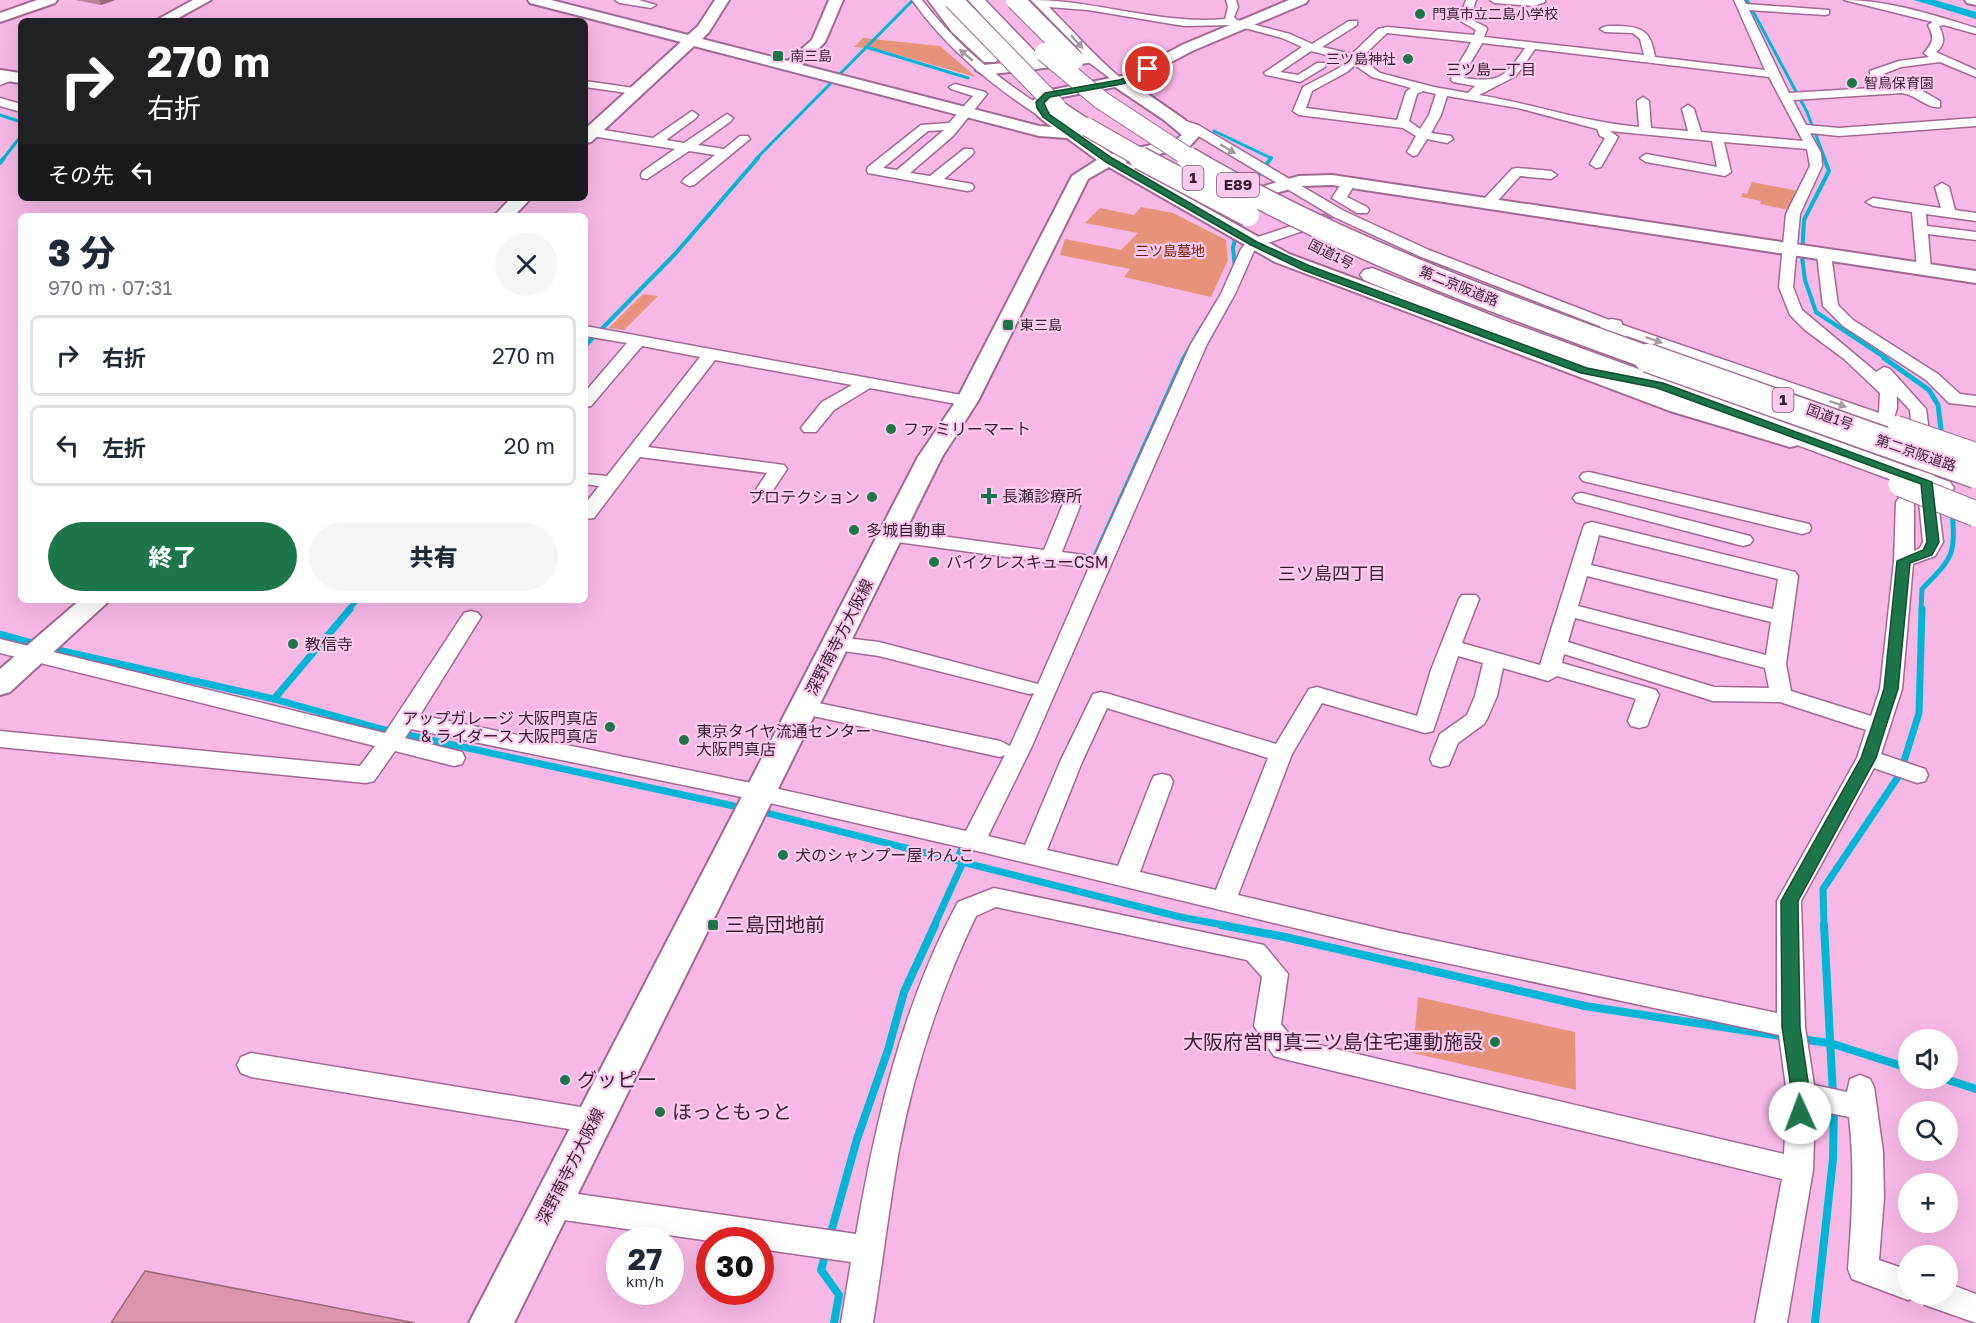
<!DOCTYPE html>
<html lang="ja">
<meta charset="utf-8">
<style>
body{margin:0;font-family:"Golos Text","Noto Sans JP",sans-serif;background:#f6f6f7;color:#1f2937;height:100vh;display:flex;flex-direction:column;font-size:22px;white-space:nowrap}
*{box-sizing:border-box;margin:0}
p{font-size:20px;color:#747a83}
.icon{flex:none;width:33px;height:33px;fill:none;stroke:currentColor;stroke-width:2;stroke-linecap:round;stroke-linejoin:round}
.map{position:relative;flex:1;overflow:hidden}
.side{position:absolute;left:18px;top:213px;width:570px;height:390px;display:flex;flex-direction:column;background:#fff;border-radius:9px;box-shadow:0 6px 24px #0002}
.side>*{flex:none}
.hud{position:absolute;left:18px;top:18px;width:570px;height:183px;border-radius:9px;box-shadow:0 6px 24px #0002;background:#202124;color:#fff;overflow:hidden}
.buttons{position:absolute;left:1898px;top:1029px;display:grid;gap:12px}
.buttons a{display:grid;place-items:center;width:60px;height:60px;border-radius:50%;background:#fff;box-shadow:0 6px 24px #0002;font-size:30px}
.speed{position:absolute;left:606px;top:1227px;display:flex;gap:12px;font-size:30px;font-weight:700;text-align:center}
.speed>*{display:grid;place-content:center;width:78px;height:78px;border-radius:50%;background:#fff;box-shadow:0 6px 24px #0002;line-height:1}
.speed small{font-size:15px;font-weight:400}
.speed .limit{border:9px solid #d22;background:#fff;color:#111}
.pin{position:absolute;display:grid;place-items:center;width:51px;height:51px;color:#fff;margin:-26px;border:3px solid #fff;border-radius:50%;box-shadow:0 2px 6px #0007}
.me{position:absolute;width:66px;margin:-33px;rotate:358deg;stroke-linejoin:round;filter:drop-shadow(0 0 4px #0008)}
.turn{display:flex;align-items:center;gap:21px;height:126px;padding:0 30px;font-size:27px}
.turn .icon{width:78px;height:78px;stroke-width:2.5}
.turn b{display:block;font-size:42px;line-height:51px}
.then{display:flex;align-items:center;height:57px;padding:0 30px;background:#0003;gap:12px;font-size:22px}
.round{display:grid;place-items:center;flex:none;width:63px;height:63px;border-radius:32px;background:#f6f6f7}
.overview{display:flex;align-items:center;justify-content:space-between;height:102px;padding:0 30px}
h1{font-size:36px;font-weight:800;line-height:45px}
.action{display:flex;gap:12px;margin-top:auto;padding:12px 30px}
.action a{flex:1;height:69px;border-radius:36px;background:#1d764a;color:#fff;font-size:24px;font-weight:800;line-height:69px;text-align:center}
.action a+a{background:#f6f6f7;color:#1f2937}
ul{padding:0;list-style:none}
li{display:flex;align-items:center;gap:18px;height:81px;margin:0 12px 9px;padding:0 18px;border:3px solid #e0e1e3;border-radius:9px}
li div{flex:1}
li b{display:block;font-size:22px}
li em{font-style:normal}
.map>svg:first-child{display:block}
</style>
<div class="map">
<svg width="1976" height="1323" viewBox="0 0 1976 1323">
<rect width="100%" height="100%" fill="#f7b8e6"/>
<path fill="#e7937b" d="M863,38l77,8 36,31 -99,-28 -23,-2z
M1752,182l46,9 -9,19 -29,-6 1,-3 -20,-4 2,-4 4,1z
M1141,207l32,6 53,27 2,20 -17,37 -87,-20 6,-8 -70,-14 5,-16 56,11 17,-17 -53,-10 15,-15 34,7z
M643,294l15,2 -34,34 -15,-2z
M1418,997l157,35 1,58 -163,-37z"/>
<path fill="#00b5d5" d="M1914,0h21l41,12v7z"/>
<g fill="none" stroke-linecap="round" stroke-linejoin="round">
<path stroke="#00b5d5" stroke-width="3" d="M1747,0l60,112 18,47
M866,47l102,31
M0,115l21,7
M1214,131l57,27 -1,1
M3,159l18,-23
M756,159l157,-159"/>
<path stroke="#00b5d5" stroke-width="4" d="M1824,158l5,13 -25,49 -2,37 3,23 11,32 71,47
M0,163l4,-5
M1250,187l21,-29
M1235,268l-2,-20 7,-31
M585,346l90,-92 83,-96
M1183,359l19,-33"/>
<path stroke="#00b5d5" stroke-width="5" d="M1884,358l45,32 9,15 4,32
M1090,567l94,-209
M348,610l9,-10
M1921,610l1,-21c29,-30 35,-33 30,-77"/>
<path stroke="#00b5d5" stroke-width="7" d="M0,634l36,10
M49,648l225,51 111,31 358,78
M274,699l76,-90
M759,811l421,106 49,9
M957,860l8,-19
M934,926l29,-64
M1824,926l-1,-37 77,-115 19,-61 3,-104"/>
<path stroke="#00b5d5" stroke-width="8" d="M1221,925l64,12 300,69 201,31
M1824,925l9,170
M1799,1039l31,4 78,25
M1942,1078l34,11
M830,1236l27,-97 31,-89 16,-58 31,-67
M826,1252l-5,18 18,25 -5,28
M1815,1323l18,-164 1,-53"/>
<defs>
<path id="street" d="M615,0h24l17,5 -5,3 -31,-5z
M912,0h10c37,48 78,80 128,112v6h-8c-51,-33 -95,-69 -130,-118z
M1031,0c65,0 129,25 194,19l3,-12 -2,-7h10l2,7 -4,10 3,3 53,14 22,10 37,-23h8v4l-35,22 30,7 26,-25 9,-2 87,8 2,-5 -17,-10 7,-20h10l-6,19 16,8 1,2 -3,8 160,18 -4,-16 -7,-6 -28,-1 -5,-3c5,-4 11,-3 19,-3 24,1 32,5 36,31l110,13 -31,-70h10l2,4 83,6v4l-4,1 -76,-5 40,83 100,-6 -19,-12v-4l29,-10 30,-4 -5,-4c9,-11 11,-14 4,-28l5,-3 -89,-22c45,0 89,15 132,28v6l-32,-9 -5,1c5,11 7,18 -3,26l40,18v7l-36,-15 -39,5 -18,7 22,13 14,2 21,12v6c-13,2 -23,-12 -38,-14l-109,7 13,25 33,3 137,-10v8l-137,10 -29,-3 11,20 1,13 -22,48 -7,73 9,23 74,62 8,-5 6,2 36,40 17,133 -8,14 -22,8 -11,125 -21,65 44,15 3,6 -3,6 -8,2 -43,-15 -73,133 4,126 9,58 33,7 3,-13 10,-4 10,4 4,8 9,65 1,45 -5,63 29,10v24l11,2 -11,4 -56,-21 -4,-10c4,-52 7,-101 1,-152l-34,-7 -2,60 -26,153h-32l27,-144 -498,-120 -10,-3 -20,-30 8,-49 -15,-17 -251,-53 -20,9c-35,73 -62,154 -77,234 -10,58 -17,116 -26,173h-32l10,-61 -91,-13v-9l-50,1 -160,-23 -11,-4 -4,-10 4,-10 11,-4 306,44c20,-115 46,-228 102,-332l36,-14 270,57 24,29 -7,50 12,15 491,115 3,-59 -8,-60 -393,-85 -413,-100 -212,-49 -350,-72 -6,9 57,14 3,6 -3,6 -8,2 -59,-15 -21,30 -8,2 -366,-36v-16l360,35 15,-20 -375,-93v-14l385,94 79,-120 7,-2 7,2 3,4 -61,98 341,70 205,46 39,-76 -5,2 -196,-43 -8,-2 -3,-5 3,-5 8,-2 196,41 10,5 24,-53 -5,1 -150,-38 -50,-7 -3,-5 3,-5 7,-2 43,5 159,42 52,-119 -6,2 -33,-4 -161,-22 -7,-2 -2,-4 2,-4 7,-2 154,21 18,-44 2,-4h14l2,4 -18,46 22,3 9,5 98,-216 30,-50 20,-45 8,-9 75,-25 7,4 -2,3 -70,24 -5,5 -19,43 -28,50 -175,402 -44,90 37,9 35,-83 33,-68 8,-2 8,2 167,50 33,-55 8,-2 100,29 14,-46 28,-71 3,-4h14l3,4 -17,44 78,22 43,-137 2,-4 7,-2 203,50 3,4 -12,88 5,27 80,25 9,-27 14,-128 2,-59 3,-4h12l3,4v49l6,-3 3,-6 -13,-132 -13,-14v12l-3,10 9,3 3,4 -3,4 -6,1 -290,-101 -188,-73 -85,-39 -144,-86 -20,-9 6,-4 22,7 146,86 85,39 188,73 262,90 1,-20 -36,-34 -39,-29 -15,-15 -11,-28 7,-73 24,-48 -3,-17 -83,-7 7,30 -6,4 -79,-14 -6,-4 6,-4 71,13 -5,-26 -102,-10 8,6 -17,30 -5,1 -6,-4 15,-26 -5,-2 -3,-7 -79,-21 -71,-12 -6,19 -10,18 20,3 2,3 -6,4 -20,-4 -10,16 -4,1 -6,-4 9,-16 -13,-8 -104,-13 -6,-4 10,-24 36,-19 8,-8 -36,-9 -31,21 18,3 19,-12h8v4l-25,15 -34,-7 -2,-2 38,-26 -20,-9 -49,-13 -49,1 -96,-16 -39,-3c25,25 47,51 74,73v4l-4,1 -32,-24 -10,-14zM1387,33l84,9c-6,14 -15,23 -20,38l2,2 22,4 -7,7 -34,-6 -54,-14 -19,-15zM1482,43l43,5c-20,29 -25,35 -61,30 4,-14 12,-23 18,-35zM1535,49l234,28 34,64 -102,-9 -7,-23 -6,-4 -6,4 6,22 -37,-3 -2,-27 -6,-4 -6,4 2,26c-55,-5 -106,-23 -160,-32l37,-19zM1355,65l17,12 39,11 -5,4 -9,28 -91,-12 6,-17 35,-19zM1423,91l13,3 -7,21 -9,14 -11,-8 8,-27zM1599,535l179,44 -5,30 -182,-44zM1587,576l184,46 -5,33 -188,-49zM1575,618l190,50 4,20 -55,-1 -146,-45zM1564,654l149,47 67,1 86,28 -9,28 -80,143v112l-391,-83 -148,-35 54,-141 30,-51 103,30 8,-2 25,-75 25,7 -8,33 -8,19 -27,19 -10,25 3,6 8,2 8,-2 9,-22 26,-19 3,-5 10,-23 6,-28 45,13 9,-5 79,23 -8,22 3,5 8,2 8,-2 12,-31 -3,-5 -94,-27zM1107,708l161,50 -52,132 -76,-18 33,-90 -3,-6 -8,-2 -8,2 -3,6 -33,84 -71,-16 35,-88z
M1490,0h55v2l-11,4 -39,-3z
M12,75l6,3 -18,7v-7z
M585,81l49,7 6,3 -6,3 -49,-7z
M955,84l30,8 2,2 -34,42 -43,37 20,3 34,-27h8l2,3 -2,3 -28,24 28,5 2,3 -2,3 -5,1 -99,-18 -1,-3 1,-3 53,-42 28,-2 24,-27 -22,-7 -2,-2zM928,131l16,-1 -47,40 -14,-2z
M0,98l21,6v8l-21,-6z
M692,111l6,4 -2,3 -30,22 18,3 43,-29 6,4 -2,3 -33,24 26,4 16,-13h8l2,3 -56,46 -5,1 -7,-4 2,-3 31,-24 -26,-4 -42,28 -5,-1 -1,-3 1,-3 33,-23 -84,-13 -6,-4 6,-4 62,10z
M1517,168l34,3 6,4 -6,4 -31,-3 -27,30h-10l-2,-3 2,-3 29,-31z
M1349,178l7,4 -9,15 20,10 2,3 -2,3h-10l-25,-15 12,-19z
M1942,183l7,4 6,23 21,3v8l-50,-7 1,12 49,6v8l-48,-6 3,35 -7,4 -7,-4 -5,-57 -39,-6 -7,-4 7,-4 68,10 -6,-21z
M1824,250l7,4 7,51 15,15 85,54 22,20 16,2v10l-27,-3 -23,-23 -83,-54 -20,-20 -6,-52z
M585,326l382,70 8,5 -8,5 -97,-18 -36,22 -18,22h-12l-3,-4 21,-26 30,-17 -137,-25 -67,87 136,18 3,4 -19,29h-12l-3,-4 14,-21 -127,-16 -46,61 -9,1v-15l14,-18 -14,-2v-10l22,2 93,-119 -58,-11 -51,60 -6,1v-15l42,-49 -42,-7z
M1589,472l220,52 2,4 -2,4 -7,2 -219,-53 -3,-4 3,-4z
M1582,493l168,43 3,4 -3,4 -7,2 -167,-44 -3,-4 3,-4z
M251,1053l342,56 10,3 4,9 -4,9 -10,3 -342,-56 -10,-4 -4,-8 4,-8z
M1947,1283l29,11v29l-51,-18 -4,-11h26z"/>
<path id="secondary" d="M37,0h20l-2,3 -55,19v-9z
M193,0h18l-38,21h-18z
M528,0h23l137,35 10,-9 17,-26h14l-20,32 -7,7 86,22 24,-21 17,-40h14l-18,42 -23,23 237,61 13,1c-9,-7 -20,-13 -20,-25l9,-10 85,-17 56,-30 107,-45h19l-2,3 -114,48 -60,32 53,37 14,16 -10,11 -64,15 164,92 397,147 112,34 4,5 -4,5 -8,2 -120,-36 -395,-149 -166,-95 -21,12 -110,222 -36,56 -428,866h-45l449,-866 38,-56 116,-225 25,-16 -30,-22 -28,-2 -345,-90 -103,96 -6,1v-14l96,-87 -151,-39zM1115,87l49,33 18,15 -5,4 -65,15 -64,-47v-4l4,-4z
M1965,0h11v5l-9,-2z
M1091,54l5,2 3,3 -3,3 -112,13 -8,-5 8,-5z
M0,70l21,3v10l-21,-3z
M1332,175l644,96v12l-644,-98 -32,1 -68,20 -6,-1 -3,-4 3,-4 73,-21z
M511,198h20l-17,18h-20z
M80,600h30l-100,92 -10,3v-26z"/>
<path id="highway" d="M928,0h16l20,24 32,30 3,4 -3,4h-12l-32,-30z
M968,0h17l52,54 3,4 -3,4h-12z
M1057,101l7,2 30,20 3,4 -3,4h-14l-30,-20 -2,-4 2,-4z
M1372,268l131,52 447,162 4,6 -4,6 -10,3 -10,-3 -445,-164 -121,-50 -4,-5 4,-5z
M1612,319l9,2 7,20 -3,5 -9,2 -9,-2 -7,-20 3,-5z"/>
</defs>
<use href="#street" stroke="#a16893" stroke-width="3"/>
<use href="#secondary" stroke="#a16893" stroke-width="4"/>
<use href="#highway" stroke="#a16893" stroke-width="3"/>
<use href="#street" fill="#fff" fill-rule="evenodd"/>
<use href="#secondary" fill="#fff" fill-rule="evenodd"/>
<use href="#highway" fill="#fff" fill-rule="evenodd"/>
<defs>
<path id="street-bridge" d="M1897,425l76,26"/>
<path id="secondary-bridge" d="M1901,484l75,30"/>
<path id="highway-bridge-far2" d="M953,0l104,107
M1015,0l60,60
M1044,52l57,48 90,59
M1087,127l56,32"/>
<path id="highway-bridge-far1" d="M1140,158l108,57
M1188,158c146,86 305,144 464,201"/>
<path id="highway-bridge" d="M1648,358l328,116"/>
</defs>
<use href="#street-bridge" stroke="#a16893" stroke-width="20" stroke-linecap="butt"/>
<use href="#secondary-bridge" stroke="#a16893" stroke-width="27" stroke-linecap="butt"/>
<use href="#highway-bridge-far2" stroke="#a16893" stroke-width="20" stroke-linecap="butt"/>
<use href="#highway-bridge-far1" stroke="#a16893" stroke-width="25" stroke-linecap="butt"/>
<use href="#highway-bridge" stroke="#a16893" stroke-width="31" stroke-linecap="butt"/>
<use href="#street-bridge" stroke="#fff" stroke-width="18"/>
<use href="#secondary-bridge" stroke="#fff" stroke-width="25"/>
<use href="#highway-bridge-far2" stroke="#fff" stroke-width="18"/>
<use href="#highway-bridge-far1" stroke="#fff" stroke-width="22"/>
<use href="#highway-bridge" stroke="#fff" stroke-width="28"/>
</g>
<path fill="#be8096" d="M75,0h40l-14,5z"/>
<path fill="#9b687a" d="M99,0h16l-14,5z"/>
<path fill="#dd95ae" stroke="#9b687a" stroke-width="1.5" d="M145,1271l270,52h-304z"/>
<defs><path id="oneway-solid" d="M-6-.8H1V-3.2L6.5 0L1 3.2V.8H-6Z" transform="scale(1.5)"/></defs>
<g fill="#a59aa2">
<use href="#oneway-solid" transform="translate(1077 42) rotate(48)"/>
<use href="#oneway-solid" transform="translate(966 55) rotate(-140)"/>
<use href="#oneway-solid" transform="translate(1228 149) rotate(31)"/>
<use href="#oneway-solid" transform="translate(1654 340) rotate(19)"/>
<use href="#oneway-solid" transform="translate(1838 404) rotate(19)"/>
</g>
<path fill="#1d764a" stroke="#134d30" stroke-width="1.5" d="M1145,67l6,2 -17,11 -12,4 -72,13 -6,6 5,11 63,44 145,84 53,24 277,102 76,15 269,99 7,60 -7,13 -22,8 -12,126 -12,37 -10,32 -78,143 2,126 10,68 -1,18 -2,6 -7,2 -6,-2 -3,-6 1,-18 -10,-68 -1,-126 80,-143 11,-32 12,-37 13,-128 26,-11 4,-8 -6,-58 -264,-96 -76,-15 -278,-103 -52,-25 -145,-83 -63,-45 -6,-9 -1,-6 9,-9 74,-13 10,-3z"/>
<g fill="#1d764a" stroke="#fdcaef" stroke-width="2">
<circle cx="1420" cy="14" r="6"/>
<rect x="772" y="50" width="12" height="12" rx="3"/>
<circle cx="1408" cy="59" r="6"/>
<circle cx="1852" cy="83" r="6"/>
<rect x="1002" y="319" width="12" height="12" rx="3"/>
<circle cx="891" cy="429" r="6"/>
<path d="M986 487h6v6h6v6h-6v6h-6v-6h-6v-6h6z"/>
<circle cx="872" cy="497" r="6"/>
<circle cx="854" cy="530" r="6"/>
<circle cx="934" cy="562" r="6"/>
<circle cx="293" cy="644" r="6"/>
<circle cx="610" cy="727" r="6"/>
<circle cx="684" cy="740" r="6"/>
<circle cx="783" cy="855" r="6"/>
<rect x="707" y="919" width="12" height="12" rx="3"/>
<circle cx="1495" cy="1042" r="6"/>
<circle cx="565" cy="1080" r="6"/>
<circle cx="660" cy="1112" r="6"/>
</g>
<g text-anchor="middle" stroke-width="4.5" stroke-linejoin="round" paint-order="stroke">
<g font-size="14" fill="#361e30" stroke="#fdcaef" text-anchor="start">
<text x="1432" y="19">門真市立二島小学校</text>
<text x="790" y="61">南三島</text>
<text x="1396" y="64" text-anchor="end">三ツ島神社</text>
<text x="1864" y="88">智鳥保育園</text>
<text x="1020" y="330">東三島</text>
</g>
<g font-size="14" fill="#741d00" stroke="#fdcaef">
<text x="1170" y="256">三ツ島墓地</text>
</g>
<g font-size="14" fill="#361e30" stroke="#fdcaef">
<text transform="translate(1331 254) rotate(27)" y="5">国道1号</text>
<text transform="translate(1459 286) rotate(22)" y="5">第二京阪道路</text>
<text transform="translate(1830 417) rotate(20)" y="5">国道1号</text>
<text transform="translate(1916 453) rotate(19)" y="5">第二京阪道路</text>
</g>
<g font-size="15" fill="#361e30" stroke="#fdcaef">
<text x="1491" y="75">三ツ島一丁目</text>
</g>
<g fill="#fdcaef" stroke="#725269" stroke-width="1.5">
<rect x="1182.5" y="166" width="21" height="24" rx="4.5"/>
<rect x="1217" y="173" width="42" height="24" rx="4.5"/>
<rect x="1772.5" y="388" width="21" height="24" rx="4.5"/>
</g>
<g font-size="15" font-weight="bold" fill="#361e30">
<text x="1193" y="183">1</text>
<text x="1238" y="190">E89</text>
<text x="1783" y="405">1</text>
</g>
<g font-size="16" fill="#361e30" stroke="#fdcaef" text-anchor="start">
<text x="903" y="435">ファミリーマート</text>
<text x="1002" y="502">長瀬診療所</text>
<text x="860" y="503" text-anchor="end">プロテクション</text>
<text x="866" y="536">多城自動車</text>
<text x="946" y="568">バイクレスキューCSM</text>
<text x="305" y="650">教信寺</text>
<text x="598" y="724" text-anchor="end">アップガレージ 大阪門真店<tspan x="598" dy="18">&amp; ライダース 大阪門真店</tspan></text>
<text x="696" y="737">東京タイヤ流通センター<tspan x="696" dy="18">大阪門真店</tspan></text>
<text x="795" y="861">犬のシャンプー屋 わんこ</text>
</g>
<g font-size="16" fill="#361e30" stroke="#fdcaef">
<text transform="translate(839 637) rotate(-63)" y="6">深野南寺方大阪線</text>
<text transform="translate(570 1166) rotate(-63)" y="6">深野南寺方大阪線</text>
</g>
<g font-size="18" fill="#361e30" stroke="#fdcaef">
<text x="1332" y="580">三ツ島四丁目</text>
</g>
<g font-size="20" fill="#361e30" stroke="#fdcaef" text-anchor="start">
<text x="725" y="932">三島団地前</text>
<text x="1483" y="1049" text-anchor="end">大阪府営門真三ツ島住宅運動施設</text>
<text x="577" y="1087">グッピー</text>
<text x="672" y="1119">ほっともっと</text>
</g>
</g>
</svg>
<div class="buttons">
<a><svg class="icon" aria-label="sound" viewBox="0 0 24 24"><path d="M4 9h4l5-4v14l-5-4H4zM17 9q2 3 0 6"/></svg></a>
<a><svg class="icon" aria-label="search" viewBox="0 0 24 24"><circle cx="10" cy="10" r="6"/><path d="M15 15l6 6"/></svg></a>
<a>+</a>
<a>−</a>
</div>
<div class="speed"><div>27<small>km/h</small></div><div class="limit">30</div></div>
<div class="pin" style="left:1148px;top:69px;background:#d93025"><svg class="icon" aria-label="arrive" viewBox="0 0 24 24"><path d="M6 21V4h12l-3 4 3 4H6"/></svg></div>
<svg class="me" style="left:1800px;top:1113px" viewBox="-20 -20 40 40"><circle r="19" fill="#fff"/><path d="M0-13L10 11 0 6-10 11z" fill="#1d764a"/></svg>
<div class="hud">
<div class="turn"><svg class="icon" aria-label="right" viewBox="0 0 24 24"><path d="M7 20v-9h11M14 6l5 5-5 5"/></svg><div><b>270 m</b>右折</div></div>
<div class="then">その先<svg class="icon" aria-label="left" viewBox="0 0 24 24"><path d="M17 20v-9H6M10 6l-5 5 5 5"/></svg></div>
</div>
<section class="side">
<div class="overview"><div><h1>3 分</h1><p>970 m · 07:31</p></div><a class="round"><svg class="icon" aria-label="close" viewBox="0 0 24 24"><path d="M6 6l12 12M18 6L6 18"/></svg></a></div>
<ul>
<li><svg class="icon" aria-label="right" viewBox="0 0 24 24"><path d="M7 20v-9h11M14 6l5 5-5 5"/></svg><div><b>右折</b></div><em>270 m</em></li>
<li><svg class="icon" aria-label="left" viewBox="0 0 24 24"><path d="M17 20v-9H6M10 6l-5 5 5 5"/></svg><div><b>左折</b></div><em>20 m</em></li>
</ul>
<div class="action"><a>終了</a><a>共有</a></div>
</section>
</div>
